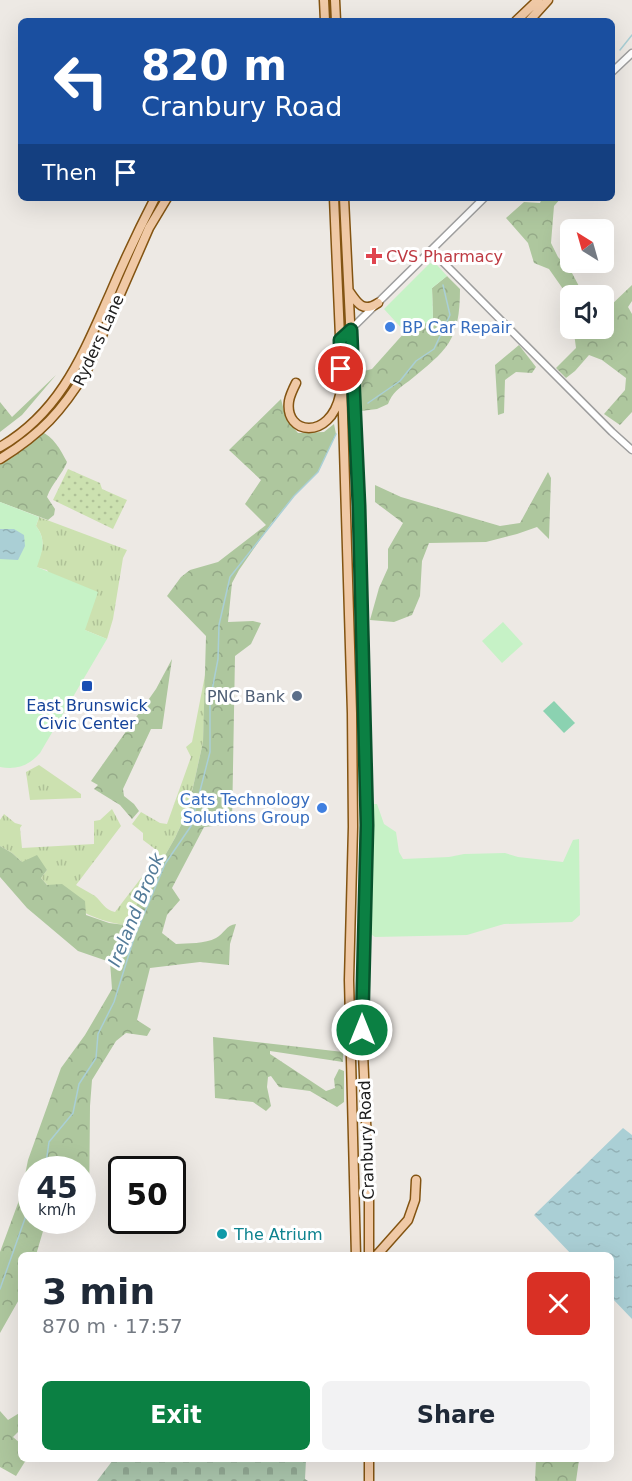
<!DOCTYPE html>
<meta charset="utf-8">
<style>
body{margin:0;font-family:"DejaVu Sans",sans-serif;background:#f2f2f3;color:#1f2937;height:100vh;display:flex;flex-direction:column;font-size:22px;white-space:nowrap}
*{box-sizing:border-box;margin:0}
p{font-size:20px;color:#747a83}
.icon{flex:none;width:33px;height:33px;fill:none;stroke:currentColor;stroke-width:2;stroke-linecap:round;stroke-linejoin:round}
.map{position:relative;flex:1;overflow:hidden}
.side{position:absolute;left:18px;top:1252px;width:596px;height:210px;display:flex;flex-direction:column;background:#fff;border-radius:9px;box-shadow:0 6px 24px #0002}
.side>*{flex:none}
.banner{position:absolute;left:18px;top:18px;width:597px;height:183px;border-radius:9px;box-shadow:0 6px 24px #0002;background:#1a4fa0;color:#fff;overflow:hidden}
.needle{width:39px;rotate:323deg}
.tools{position:absolute;left:560px;top:219px;display:grid;gap:12px}
.tools a{display:grid;place-items:center;width:54px;height:54px;border-radius:9px;background:#fff;box-shadow:0 6px 24px #0002;font-size:30px}
.speed{position:absolute;left:18px;top:1156px;display:flex;gap:12px;font-size:30px;font-weight:700;text-align:center}
.speed>*{display:grid;place-content:center;width:78px;height:78px;border-radius:50%;background:#fff;box-shadow:0 6px 24px #0002;line-height:1}
.speed small{font-size:15px;font-weight:400}
.speed .limit{border:3px solid #111;border-radius:9px;background:#fff;color:#111}
.pin{position:absolute;display:grid;place-items:center;width:51px;height:51px;color:#fff;margin:-26px;border:3px solid #fff;border-radius:50%;box-shadow:0 2px 6px #0007}
.me{position:absolute;width:66px;margin:-33px;rotate:0deg;stroke-linejoin:round;filter:drop-shadow(0 0 4px #0008)}
.turn{display:flex;align-items:center;gap:21px;height:126px;padding:0 24px;font-size:27px}
.turn .icon{width:78px;height:78px;stroke-width:2.5}
.turn b{display:block;font-size:42px;line-height:51px}
.then{display:flex;align-items:center;height:57px;padding:0 24px;background:#0003;gap:12px;font-size:22px}
.round{display:grid;place-items:center;flex:none;width:63px;height:63px;border-radius:9px;background:#f2f2f3}
.headline{display:flex;align-items:center;justify-content:space-between;height:102px;padding:0 24px}
h1{font-size:36px;font-weight:700;line-height:45px}
.primary-button{display:flex;gap:12px;margin-top:auto;padding:12px 24px}
.primary-button a{flex:1;height:69px;border-radius:9px;background:#0b8043;color:#fff;font-size:24px;font-weight:700;line-height:69px;text-align:center}
.primary-button a+a{background:#f2f2f3;color:#1f2937}
.map>svg:first-child{display:block}
</style>
<div class="map">
<svg width="632" height="1481" viewBox="0 0 632 1481">
<defs>
<pattern id="grass-tufts" width="24" height="20" patternUnits="userSpaceOnUse" patternTransform="scale(1.5)"><rect width="24" height="20" fill="#cce1b0"/><path d="M3 7l-1-3M5 7V3M7 7l1-3M15 17l-1-3M17 17v-4M19 17l1-3" fill="none" stroke="#afc197"/></pattern>
<pattern id="forest-crowns" width="20" height="18" patternUnits="userSpaceOnUse" patternTransform="scale(1.5)"><rect width="20" height="18" fill="#aec79e"/><path d="M2 6a3 3 0 1 1 6 0M12 15a3 3 0 1 1 6 0" fill="none" stroke="#95aa88"/></pattern>
<pattern id="cemetery-stones" width="16" height="16" patternUnits="userSpaceOnUse" patternTransform="scale(1.5)"><rect width="16" height="16" fill="#a8c3aa"/><path d="M2 7V4a2 2 0 0 1 4 0v3zM10 15v-3a2 2 0 0 1 4 0v3z" fill="#90a792"/></pattern>
<pattern id="garden-dots" width="8" height="8" patternUnits="userSpaceOnUse" patternTransform="scale(1.5)"><rect width="8" height="8" fill="#cce1b0"/><path d="M2 2h.1M6 6h.1" fill="none" stroke="#afc197" stroke-width="1.8" stroke-linecap="round"/></pattern>
<pattern id="water-ripples" width="26" height="14" patternUnits="userSpaceOnUse" patternTransform="scale(1.5)"><rect width="26" height="14" fill="#aacfd5"/><path d="M2 4q2-2 4 0t4 0M15 11q2-2 4 0t4 0" fill="none" stroke="#92b1b6"/></pattern>
</defs>
<rect width="100%" height="100%" fill="#ede9e4"/>
<path fill="url(#grass-tufts)" d="M39,517l88,33 -4,8 -10,61 -6,20 -22,-9 -38,-60 -11,-3c6,-16 11,-27 0,-41z
M206,670l-3,72 -15,68 -13,28 -50,87c-33,-4 -63,-22 -84,-47l6,-8 -25,-8 -10,-9 -12,-7v-26l4,-6 11,9 7,2 -2,3 2,20 72,-4v-23l6,-1 12,-11 9,17 -45,59c6,4 13,7 19,11 7,6 10,14 20,16l43,-56 1,-4 -16,-12v-7l-11,-9 9,-12 19,11 7,1 24,-67 -5,-10 6,-5z
M39,765l42,29v4l-51,2 -4,-28z"/>
<path fill="url(#forest-crowns)" d="M542,198h19l-7,8 -3,37 7,14 14,16 9,17 6,5 -17,1v3l-21,-30 -15,-6 -6,-20 -22,-25 18,-16 16,1z
M447,276l13,13c0,52 -13,61 -51,92 -10,7 -17,12 -21,23l-11,5 -16,2 -1,-39 12,-3 33,-37 28,-12 -1,-32z
M632,285v16l-4,6 4,7v98l-12,13 -16,-11 21,-24 1,-12 -24,-18 -13,-5 -14,16 -9,7 -10,-10 20,-20 -2,-15 -9,-6 5,-13v14h33v-22l5,2z
M519,345l17,22 -4,6 -16,-1 -11,8 -1,33 -6,2 -3,-50z
M56,375l-34,40 -22,17v-30l12,15z
M281,399l5,20 12,14 26,-1 10,-8 2,10 -18,38 -24,24 -23,28 -32,46 -7,13 -4,39 25,-1 8,2 -10,21 -16,12 -3,168 -28,3 -32,61 8,12 -13,15 -5,18 14,11c12,-1 29,0 40,-6 8,-4 10,-13 20,-14l-6,20 -1,21 -29,-3 -50,6 -13,52 14,9 -4,7 -21,-3 -10,8 -24,39 -2,26 -1,107 -6,1 -1,-44h-50v51h14l-10,34 -15,1v40l-21,37v-81l21,-57 7,-35 33,-92 24,-33 27,-46 -2,-27 -32,-11 -51,-43 -27,-31v-31l12,7 10,9 15,-7 10,15 -6,8 6,7 15,-1 23,17 1,14 23,8 16,2 50,-87 13,-28 15,-68 3,-106 -39,-40 14,-19 9,-7 28,-8 48,-37 -21,-21 16,-24 -32,-30z
M40,431c14,6 20,18 27,31 -5,13 -15,21 -20,35l8,12 -1,6 -6,5 -48,-18v-43z
M548,472l3,6 -2,61 -12,-12 -20,7 -31,8 -57,1 -7,18 -2,35 -8,19 -18,7 -24,-2 9,-32 9,-20v-19l15,-26 -28,-21v-17l26,12 99,29 20,-3z
M172,659l-10,70h-11l-28,60 1,7 10,8 5,7 -7,8 -12,-14 -26,-16 4,-4 -7,-4 65,-92z
M213,1037l130,15v10l-73,-11v3l56,37 9,-3 -1,-9 5,-10 5,2v31l-7,5 -27,-16 -31,-4 -8,-11 -3,1 -1,10 4,19 -5,5 -13,-9 -38,-4z
M0,1411l8,9 13,-8v17l-8,8 8,7v16h5l-10,16 -16,-9z
M536,1460h43l-3,21h-41z"/>
<path fill="url(#cemetery-stones)" d="M113,1460h193l-1,19 3,2h-211z"/>
<path fill="#c6f2c6" d="M430,263l7,2 10,11 -15,12 1,32 -28,12 -21,-23z
M0,502l39,15 -3,9c11,14 6,26 1,41l61,25 -13,38 22,9 -67,114c-12,13 -23,17 -40,14z
M503,622l20,22 -21,19 -20,-22z
M370,804h7l7,20 12,8 3,20 4,7 46,-2 15,-3 41,-1 13,4 45,5 10,-22 6,-1 1,76 -8,7 -68,2 -37,11 -92,2 -6,-4 -3,-6z"/>
<path fill="url(#garden-dots)" d="M68,469l32,14 2,6 25,11 -14,29 -60,-29z"/>
<path fill="#8bd2b1" d="M554,701l21,22 -11,10 -21,-22z"/>
<path fill="url(#water-ripples)" d="M0,529h14l10,6 1,11 -7,14 -18,-1z
M623,1128l9,7v184l-21,-22 -1,-41 -38,-1 -38,-40z"/>
<g fill="none" stroke-linecap="round" stroke-linejoin="round">
<path stroke="#aacfd5" stroke-width="1.5" d="M620,50l12,-15
M368,403l32,-22 16,-20 18,-12 16,-34 -7,-30
M45,1170l4,-28 24,-29 6,-29 17,-26 2,-24 16,-32 20,-64 31,-74 26,-38 19,-74v-51l8,-42 1,-34 11,-48 64,-81 24,-24 18,-38
M0,1289l28,-79 4,-5"/>
<defs>
<path id="minor" d="M612,72l20,-19
M431,250l181,182 20,18
M340,340l144,-142"/>
<path id="major" d="M324,0l1,21
M335,0l1,21
M516,21l22,-21
M529,21l19,-21
M334,198l8,185 10,330 1,114 -4,153 7,276
M344,198l15,308 5,207 3,112 -5,205 7,159v67
M349,291c8,12 14,22 29,12
M296,383c-3,6 -6,12 -7,18 -5,34 41,40 51,-6
M0,447c61,-35 83,-93 110,-153 14,-33 29,-65 45,-96
M0,459c41,-25 62,-48 87,-89l62,-142 18,-30
M376,1256l32,-36 7,-20 1,-20
M369,1460v21"/>
</defs>
<use href="#minor" stroke="#9e9e9e" stroke-width="9"/>
<use href="#major" stroke="#835412" stroke-width="11"/>
<use href="#minor" stroke="#fff" stroke-width="6"/>
<use href="#major" stroke="#f0c9a6" stroke-width="8"/>
</g>
<g fill="none" stroke-linecap="round" stroke-linejoin="round">
<defs>
<path id="route" d="M341,369l-1,-29 11,-10 8,176 8,319 -5,205"/>
</defs>
<use href="#route" stroke="#07532c" stroke-width="15"/>
<use href="#route" stroke="#0b8043" stroke-width="10"/>
</g>
<path fill="#e0444e" stroke="#fff" stroke-width="2" d="M371 247h6v6h6v6h-6v6h-6v-6h-6v-6h6z"/>
<g fill="#3f7fe0" stroke="#fff" stroke-width="2">
<circle cx="390" cy="327" r="6"/>
<circle cx="322" cy="808" r="6"/>
</g>
<rect fill="#1a4fb4" stroke="#fff" stroke-width="2" x="81" y="680" width="12" height="12" rx="3"/>
<circle fill="#5c6f8a" stroke="#fff" stroke-width="2" cx="297" cy="696" r="6"/>
<circle fill="#0f9aa8" stroke="#fff" stroke-width="2" cx="222" cy="1234" r="6"/>
<g text-anchor="middle" stroke-width="6" stroke-linejoin="round" paint-order="stroke">
<g font-size="16" fill="#be3a42" stroke="#fff" text-anchor="start">
<text x="386" y="262">CVS Pharmacy</text>
</g>
<g font-size="16" fill="#366cbe" stroke="#fff" text-anchor="start">
<text x="402" y="333">BP Car Repair</text>
<text x="310" y="805" text-anchor="end">Cats Technology<tspan x="310" dy="18">Solutions Group</tspan></text>
</g>
<g font-size="16" fill="#1d1d1d" stroke="#fff">
<text transform="translate(98 340) rotate(-65)" y="6">Ryders Lane</text>
<text transform="translate(366 1140) rotate(-92)" y="6">Cranbury Road</text>
</g>
<g font-size="16" fill="#4e5e75" stroke="#fff" text-anchor="end">
<text x="285" y="702">PNC Bank</text>
</g>
<g font-size="16" fill="#164399" stroke="#fff">
<text x="87" y="711">East Brunswick<tspan x="87" dy="18">Civic Center</tspan></text>
</g>
<g font-size="16" fill="#0d838f" stroke="#fff" text-anchor="start">
<text x="234" y="1240">The Atrium</text>
</g>
<g font-size="18" font-style="italic" fill="#537b99" stroke="#fff">
<text transform="translate(136 910) rotate(-68)" y="6">Ireland Brook</text>
</g>
</g>
</svg>
<div class="tools">
<a><svg class="needle" viewBox="-14 -14 28 28"><path d="M0-13l5 13h-10z" fill="#e53935"/><path d="M0 13l5-13h-10z" fill="#747a83"/></svg></a>
<a><svg class="icon" aria-label="sound" viewBox="0 0 24 24"><path d="M4 9h4l5-4v14l-5-4H4zM17 9q2 3 0 6"/></svg></a>
</div>
<div class="speed"><div>45<small>km/h</small></div><div class="limit">50</div></div>
<div class="pin" style="left:341px;top:369px;background:#d93025"><svg class="icon" aria-label="arrive" viewBox="0 0 24 24"><path d="M6 21V4h12l-3 4 3 4H6"/></svg></div>
<svg class="me" style="left:362px;top:1030px" viewBox="-20 -20 40 40"><circle r="17" fill="#0b8043" stroke="#fff" stroke-width="3"/><path d="M0-11L8 9 0 5-8 9z" fill="#fff"/></svg>
<div class="banner">
<div class="turn"><svg class="icon" aria-label="left" viewBox="0 0 24 24"><path d="M17 20v-9H6M10 6l-5 5 5 5"/></svg><div><b>820 m</b>Cranbury Road</div></div>
<div class="then">Then<svg class="icon" aria-label="arrive" viewBox="0 0 24 24"><path d="M6 21V4h12l-3 4 3 4H6"/></svg></div>
</div>
<section class="side">
<div class="headline"><div><h1>3 min</h1><p>870 m · 17:57</p></div><a class="round" style="background:#d93025;color:#fff"><svg class="icon" aria-label="close" viewBox="0 0 24 24"><path d="M6 6l12 12M18 6L6 18"/></svg></a></div>
<div class="primary-button"><a>Exit</a><a>Share</a></div>
</section>
</div>
